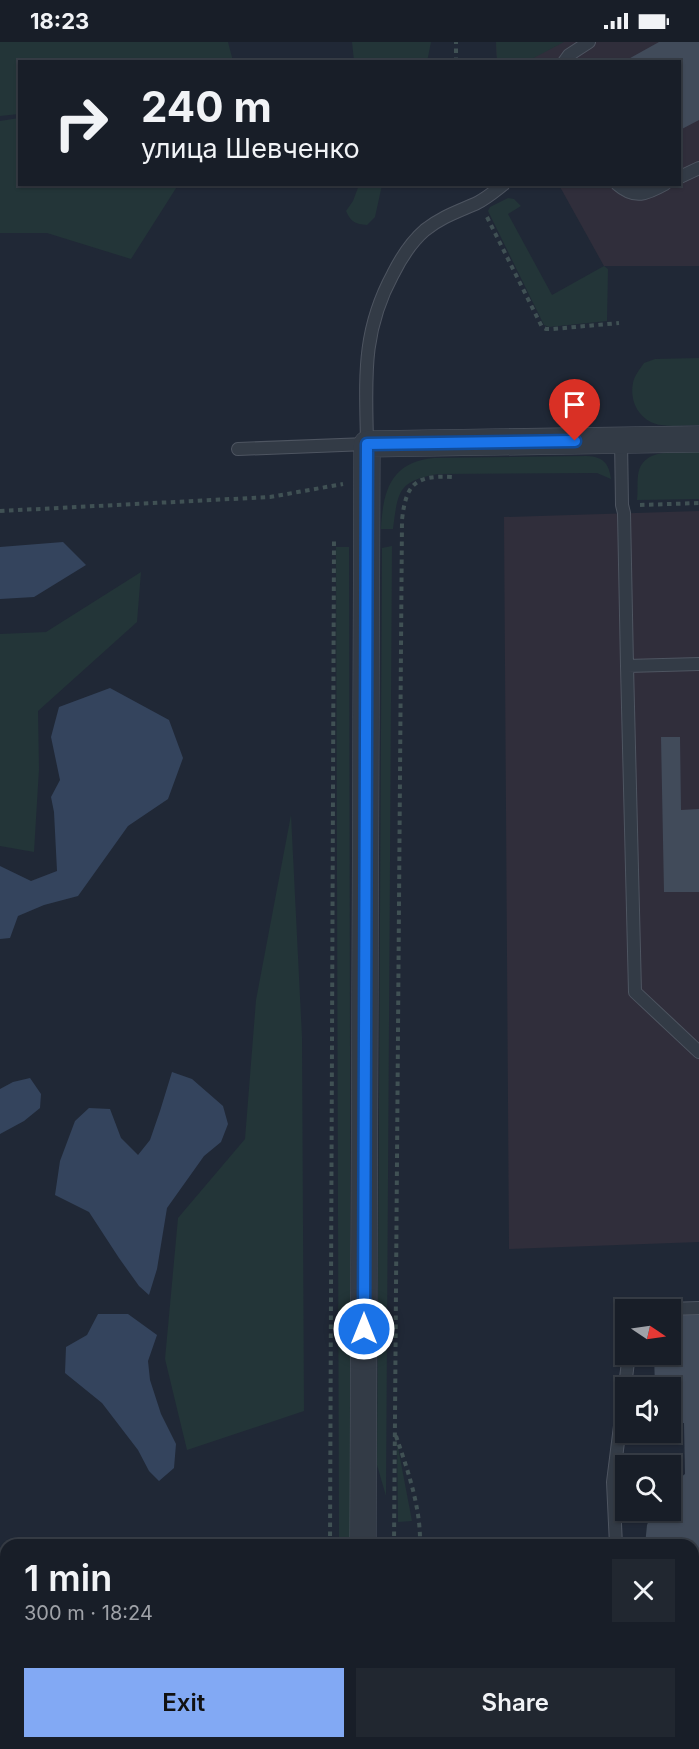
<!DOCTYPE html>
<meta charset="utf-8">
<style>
body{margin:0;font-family:Inter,sans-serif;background:#212730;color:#f1f3f6;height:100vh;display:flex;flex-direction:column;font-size:22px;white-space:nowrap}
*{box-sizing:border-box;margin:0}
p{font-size:20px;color:#9fa2a8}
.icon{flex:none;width:33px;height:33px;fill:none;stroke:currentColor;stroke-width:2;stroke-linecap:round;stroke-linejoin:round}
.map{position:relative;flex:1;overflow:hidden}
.side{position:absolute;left:0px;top:1497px;width:699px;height:210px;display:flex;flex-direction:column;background:#181e28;border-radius:18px 18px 0 0;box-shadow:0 2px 4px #0004,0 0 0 2px #363c45}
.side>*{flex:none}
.banner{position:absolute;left:18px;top:18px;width:663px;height:126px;border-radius:0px;box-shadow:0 2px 4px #0004,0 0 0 2px #363c45;background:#181e28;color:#f1f3f6;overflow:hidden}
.needle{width:39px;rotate:103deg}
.buttons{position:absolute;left:615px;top:1257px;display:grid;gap:12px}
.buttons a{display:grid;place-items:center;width:66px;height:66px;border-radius:0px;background:#181e28;box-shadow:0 2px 4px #0004,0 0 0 2px #363c45;font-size:30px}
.pin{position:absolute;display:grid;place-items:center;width:51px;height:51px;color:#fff;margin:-62px -26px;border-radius:50% 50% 50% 0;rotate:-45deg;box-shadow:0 0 6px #0007}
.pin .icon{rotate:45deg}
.me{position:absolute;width:66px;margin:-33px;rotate:0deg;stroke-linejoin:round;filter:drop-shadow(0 0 4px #0008)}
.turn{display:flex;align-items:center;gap:21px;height:126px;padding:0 24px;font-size:27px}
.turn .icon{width:78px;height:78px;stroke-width:2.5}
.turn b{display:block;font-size:42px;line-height:51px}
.round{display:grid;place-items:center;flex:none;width:63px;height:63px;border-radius:0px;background:#212730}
.headline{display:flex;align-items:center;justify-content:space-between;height:102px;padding:0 24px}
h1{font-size:36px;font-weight:600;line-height:45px}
.primary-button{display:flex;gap:12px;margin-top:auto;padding:12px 24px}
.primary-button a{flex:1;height:69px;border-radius:0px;background:#82a9f4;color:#111;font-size:24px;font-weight:600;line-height:69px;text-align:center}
.primary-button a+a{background:#212730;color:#f1f3f6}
.status{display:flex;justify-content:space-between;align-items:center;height:42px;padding:0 30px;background:#181e28;direction:ltr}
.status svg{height:16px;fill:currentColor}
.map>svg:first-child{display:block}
</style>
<div class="status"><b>18:23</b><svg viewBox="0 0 49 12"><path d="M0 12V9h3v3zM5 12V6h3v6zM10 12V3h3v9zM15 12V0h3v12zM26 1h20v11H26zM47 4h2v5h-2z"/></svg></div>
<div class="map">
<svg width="699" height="1707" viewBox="0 0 699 1707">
<rect width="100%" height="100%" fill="#202836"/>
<path fill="#302e3b" d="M496,0h203v224h-95l-45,-81 121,-1v-122l-183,-1z
M699,469v731l-190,7 -5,-732z"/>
<path fill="#233538" d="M0,0h228l5,19 -213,1 -1,52 -19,2z
M352,0h79l-4,20 -73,-1z
M496,0h68l-36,19h-31z
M19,76l1,66 158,1 -47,74 -84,-26h-47v-112z
M359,143h23l-7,32 -8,8c-12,-1 -16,-3 -21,-14l7,-10z
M508,156l6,1 7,7 -13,8 44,81 52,-29 4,3 -1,52 -58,6 -5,-2 -56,-114 2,-4z
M699,316v67c-12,0 -26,2 -38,0 -20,-3 -32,-22 -28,-42 1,-7 7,-14 11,-20l11,-4z
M699,410v47l-62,1c1,-8 0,-17 1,-25 4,-29 40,-22 61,-23z
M587,414c16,1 22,7 24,23l-14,-6 -159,1c-40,7 -40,17 -45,55h-12c2,-39 10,-67 53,-71z
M392,504l-6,950 -9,-31 5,-917z
M336,505h13l2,998h-12z
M141,530l-4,50 -99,89 1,58 -5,83 -34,-6v-212l46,-2z
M291,773l11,222 2,374 -117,39 -22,-91 13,-141 67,-79 11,-139z
M397,1400l15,79 -14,1z"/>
<path fill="#34445d" d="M63,500l23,23 -52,32 -34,2v-52z
M110,646l59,32 14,38 -15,41 -40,27 -50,70 -34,9 -26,11 -8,22 -10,1v-73l31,15 26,-10 -3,-59 -3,-15 9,-17 -9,-43 8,-30z
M172,1030l20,7 31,27 5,18 -7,18 -17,14 -37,52 -10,61 -8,26 -10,-9 -20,-28 -30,-46 -34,-17 5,-34 15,-40 14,-13 21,1 11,29 17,17 12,-15 10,-29z
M30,1036l11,16 -1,14 -16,13 -24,13v-45l13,-7z
M98,1272h30l29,21 -9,26 2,19 11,34 15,30 -2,24 -15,13 -10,-10 -11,-21 -36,-47 -37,-30 1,-26 21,-12z"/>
<path fill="#414b5a" d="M659,0h40v78l-19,10v-68h-57z
M661,695h19l1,73 18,-1v83h-35z
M699,1269v245l-6,4v-15h-48l2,-20 6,-15h17v-24l15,-12 -1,-51h-12l1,-29h-3v-6h-15l-1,-34h16v-42z"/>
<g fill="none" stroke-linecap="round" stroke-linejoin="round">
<defs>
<path id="service" d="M564,20l5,-7 20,-13
M680,135l19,-9
M617,142c18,16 30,10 48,0
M621,398l1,65 2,8 3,153
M238,407l129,-5c-1,-64 -6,-111 26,-170 8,-16 17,-31 32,-44 16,-13 34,-19 52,-27 10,-5 18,-12 27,-19
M699,622l-72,2 8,326 64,60
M635,1268l64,-2
M616,1503l-3,-63 16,-128
M693,1540h6"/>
<path id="minor" d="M363,1503l4,-1101 332,-5
M363,1701v6"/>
</defs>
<use href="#service" stroke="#4e5561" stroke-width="14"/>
<use href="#minor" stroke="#4e5561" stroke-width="27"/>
<path stroke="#405154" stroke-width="4" stroke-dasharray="4.5 4.5" stroke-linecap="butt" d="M456,20v-20
M487,175l55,110 4,2h7l66,-6
M640,463l59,-2
M0,469l270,-14 73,-13
M396,1394c12,35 25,72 24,109
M330,1503l4,-1006
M394,1503l8,-1025c4,-36 13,-45 50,-43
M329,1701v6
M394,1701l1,6"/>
<use href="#service" stroke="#333b46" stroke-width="12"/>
<use href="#minor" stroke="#333b46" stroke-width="26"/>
</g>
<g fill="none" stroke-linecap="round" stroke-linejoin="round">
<defs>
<path id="route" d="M364,1287l3,-885 208,-3"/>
</defs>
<use href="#route" stroke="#114b97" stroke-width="15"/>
<use href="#route" stroke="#1a73e8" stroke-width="10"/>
</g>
</svg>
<div class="buttons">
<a><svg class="needle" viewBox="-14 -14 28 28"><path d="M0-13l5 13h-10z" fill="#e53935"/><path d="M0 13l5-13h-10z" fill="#9fa2a8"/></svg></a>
<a><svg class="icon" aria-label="sound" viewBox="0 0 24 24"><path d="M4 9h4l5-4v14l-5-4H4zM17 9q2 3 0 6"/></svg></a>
<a><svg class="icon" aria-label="search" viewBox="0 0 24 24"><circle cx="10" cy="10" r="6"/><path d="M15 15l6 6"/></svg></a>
</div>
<div class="pin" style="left:575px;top:399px;background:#d93025"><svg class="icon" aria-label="arrive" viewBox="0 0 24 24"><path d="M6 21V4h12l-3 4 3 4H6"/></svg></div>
<svg class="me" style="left:364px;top:1287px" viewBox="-20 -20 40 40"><circle r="17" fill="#1a73e8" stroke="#fff" stroke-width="3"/><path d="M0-11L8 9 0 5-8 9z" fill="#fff"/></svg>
<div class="banner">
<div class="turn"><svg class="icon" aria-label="right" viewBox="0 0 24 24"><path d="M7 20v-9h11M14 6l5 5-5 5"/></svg><div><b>240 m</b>улица Шевченко</div></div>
</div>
<section class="side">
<div class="headline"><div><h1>1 min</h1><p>300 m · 18:24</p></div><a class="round"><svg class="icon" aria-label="close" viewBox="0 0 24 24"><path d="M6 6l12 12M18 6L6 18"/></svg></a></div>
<div class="primary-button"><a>Exit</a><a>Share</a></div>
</section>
</div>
